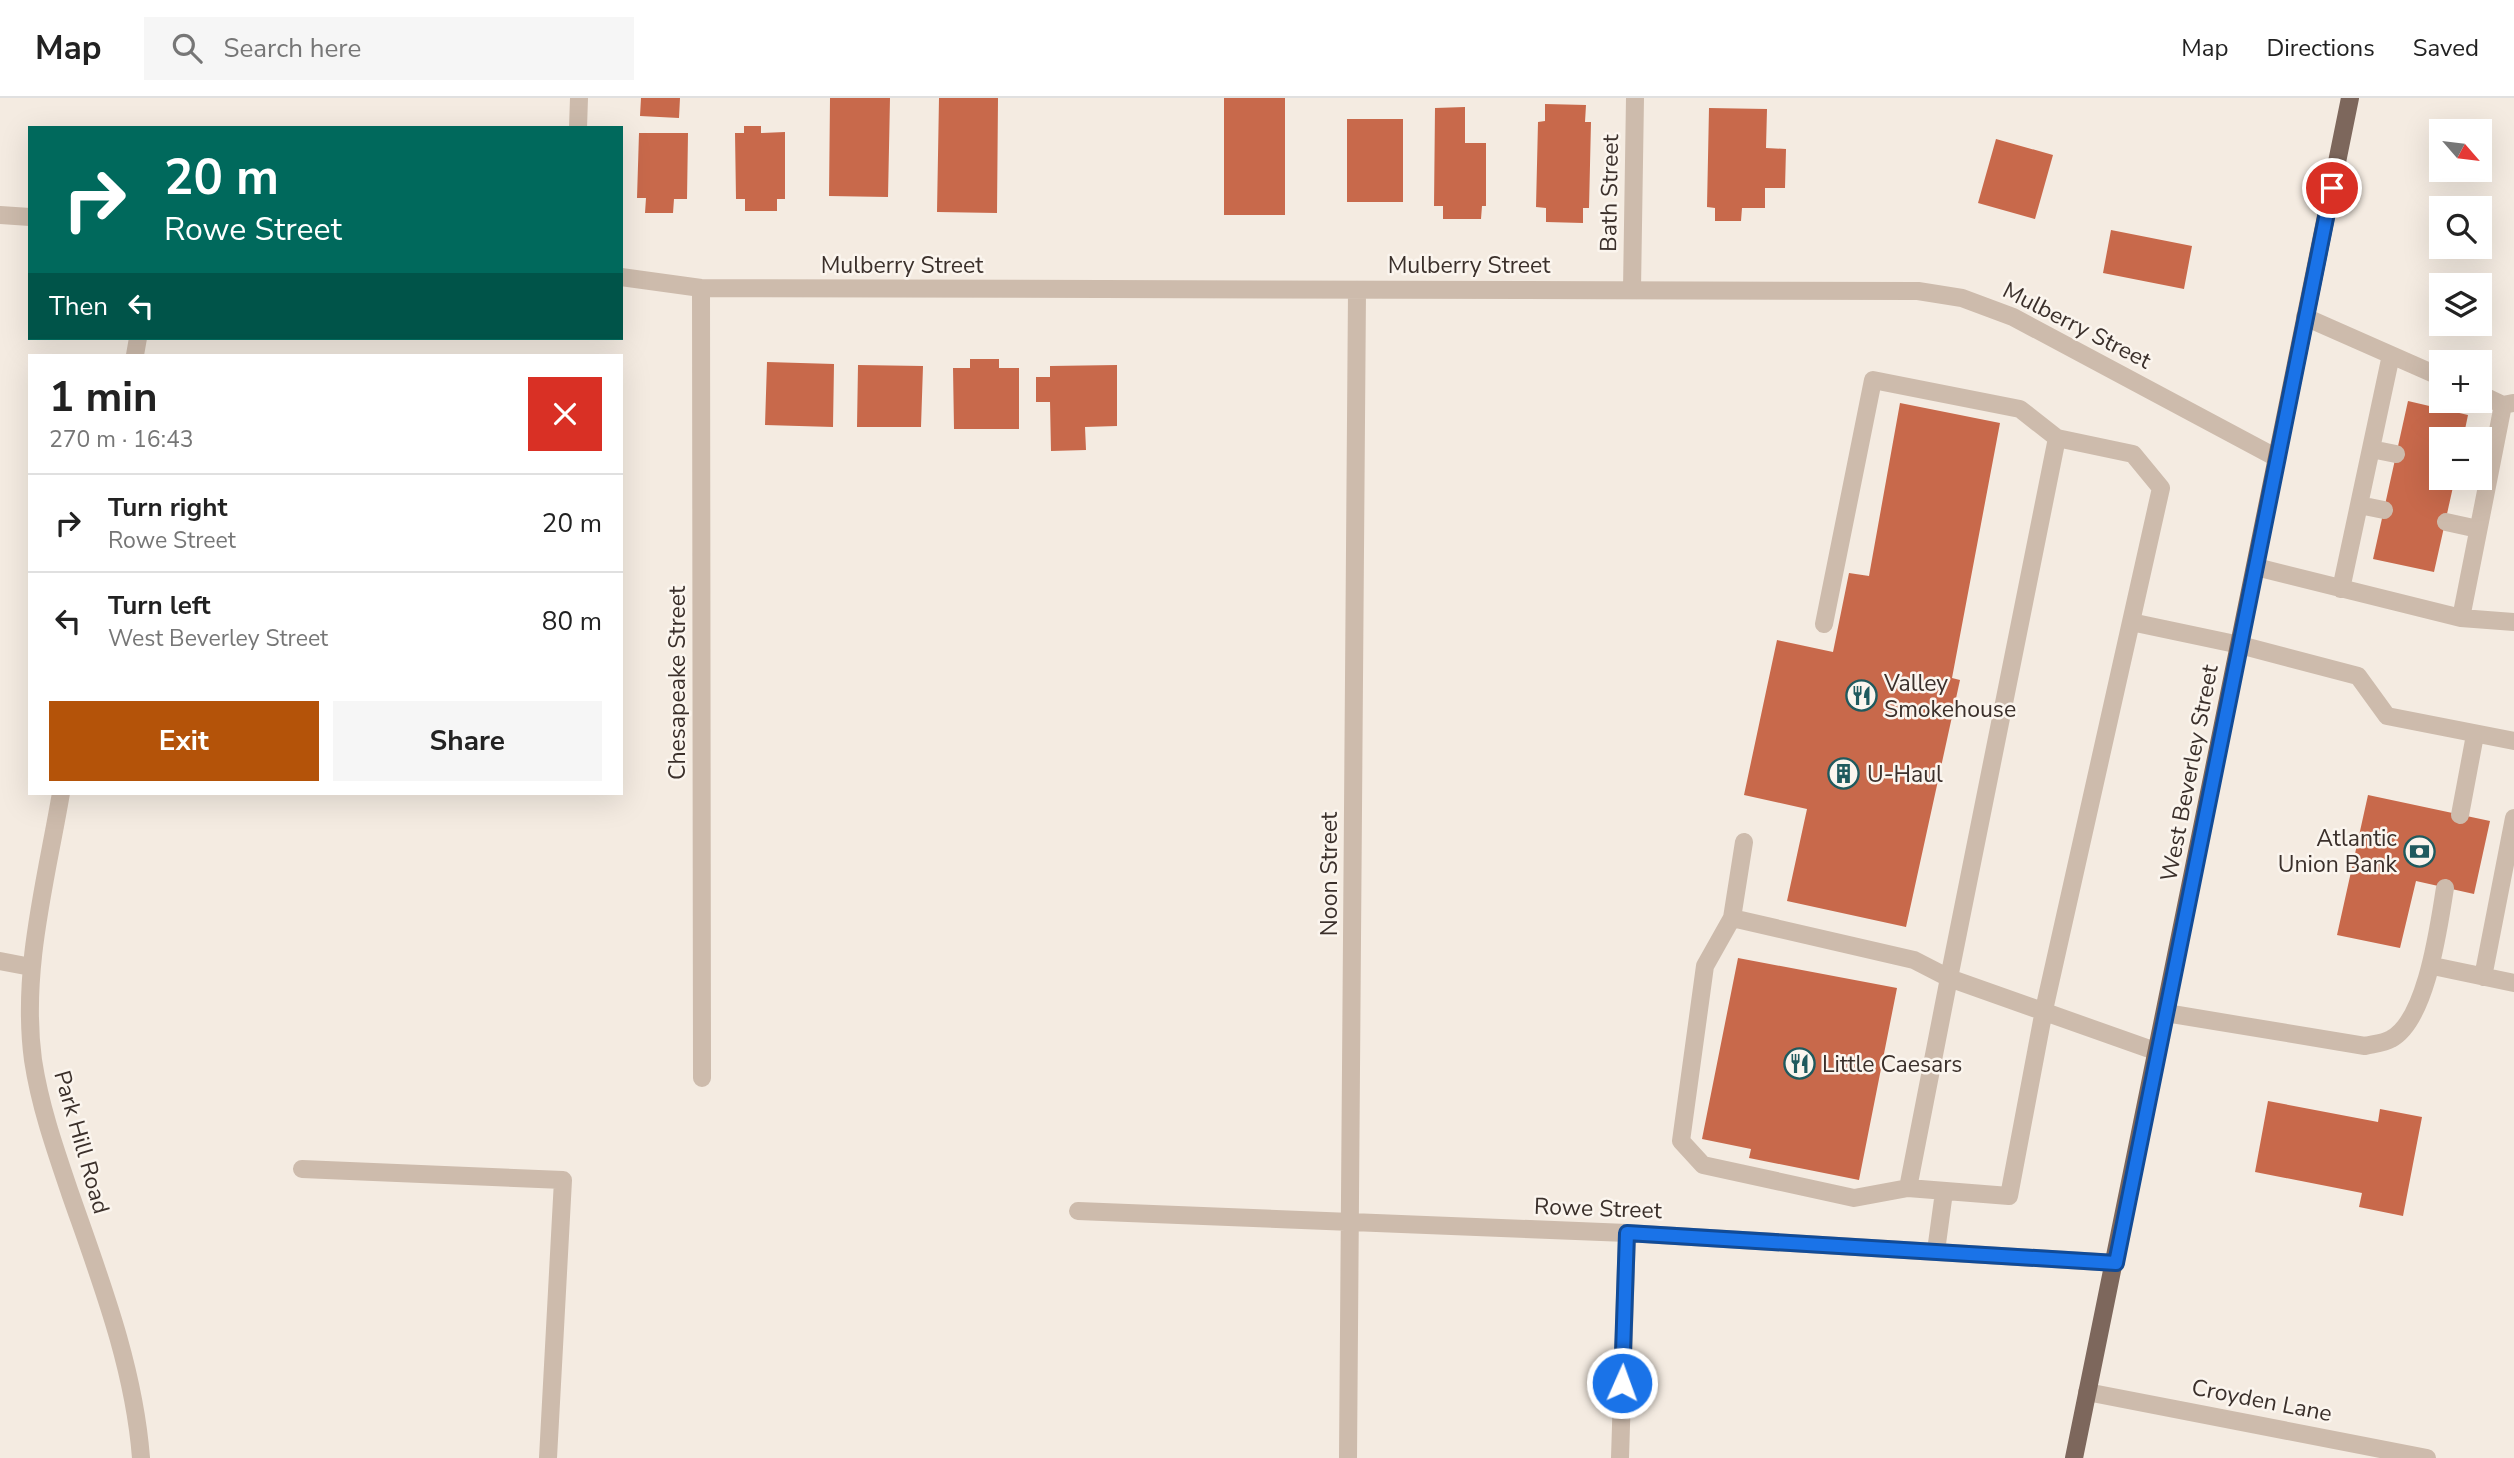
<!DOCTYPE html>
<meta charset="utf-8">
<style>
body{margin:0;font-family:"Nunito Sans",sans-serif;background:#f6f6f6;color:#222;height:100vh;display:flex;flex-direction:column;font-size:26px;white-space:nowrap}
*{box-sizing:border-box;margin:0}
p{font-size:23px;color:#767676}
.icon{flex:none;width:38px;height:38px;fill:none;stroke:currentColor;stroke-width:2;stroke-linecap:round;stroke-linejoin:round}
.map{position:relative;flex:1;overflow:hidden}
.side{position:absolute;left:28px;top:256px;width:595px;height:441px;display:flex;flex-direction:column;background:#fff;border-radius:0px;box-shadow:0 7px 28px #0002}
.side>*{flex:none}
.guide{position:absolute;left:28px;top:28px;width:595px;height:214px;border-radius:0px;box-shadow:0 7px 28px #0002;background:#00695c;color:#fff;overflow:hidden}
.needle{width:46px;rotate:118deg}
.fabs{position:absolute;left:2429px;top:21px;display:grid;gap:14px}
.fabs a{display:grid;place-items:center;width:63px;height:63px;border-radius:0px;background:#fff;box-shadow:0 7px 28px #0002;font-size:35px}
.pin{position:absolute;display:grid;place-items:center;width:60px;height:60px;color:#fff;margin:-30px;border:4px solid #fff;border-radius:50%;box-shadow:0 2px 7px #0007}
.me{position:absolute;width:77px;margin:-38px;rotate:2deg;stroke-linejoin:round;filter:drop-shadow(0 0 5px #0008)}
.turn{display:flex;align-items:center;gap:24px;height:147px;padding:0 21px;font-size:32px}
.turn .icon{width:91px;height:91px;stroke-width:2.5}
.turn b{display:block;font-size:49px;line-height:60px}
.then{display:flex;align-items:center;height:66px;padding:0 21px;background:#0003;gap:14px;font-size:26px}
.round{display:grid;place-items:center;flex:none;width:74px;height:74px;border-radius:0px;background:#f6f6f6}
.overview{display:flex;align-items:center;justify-content:space-between;height:119px;padding:0 21px}
h1{font-size:42px;font-weight:700;line-height:52px}
.primary-button{display:flex;gap:14px;margin-top:auto;padding:14px 21px}
.primary-button a{flex:1;height:80px;border-radius:0px;background:#b45309;color:#fff;font-size:28px;font-weight:700;line-height:80px;text-align:center}
.primary-button a+a{background:#f6f6f6;color:#222}
ul{padding:0;list-style:none}
li{display:flex;align-items:center;gap:21px;height:98px;padding:0 21px;border-top:2px solid #e0e0e0}
li div{flex:1}
li b{display:block;font-size:26px}
li em{font-style:normal}
header{display:flex;align-items:center;gap:42px;box-sizing:border-box;height:98px;padding:0 35px;background:#fff;border-bottom:2px solid #e0e0e0}
header strong{font-size:33px}
nav{display:flex;gap:38px;margin-inline-start:auto;font-size:24px}
.search{width:490px;height:63px;background:#f6f6f6;display:flex;align-items:center;gap:18px;box-sizing:border-box;padding:0 24px;border-radius:0px;color:#767676;font-size:26px}
.map>svg:first-child{display:block}
</style>
<header>
<strong>Map</strong>
<div class="search"><svg class="icon" aria-label="search" viewBox="0 0 24 24"><circle cx="10" cy="10" r="6"/><path d="M15 15l6 6"/></svg>Search here</div>
<nav><a>Map</a><a>Directions</a><a>Saved</a></nav>
</header>
<div class="map">
<svg width="2514" height="1360" viewBox="0 0 2514 1360">
<rect width="100%" height="100%" fill="#f4ebe1"/>
<path fill="#c8694b" d="M641,0h39l-1,20 -39,-2z
M830,0h60l-2,99 -59,-1z
M939,0h59l-1,115 -60,-1z
M1224,0h61v117h-61z
M1545,6l41,1 -1,17h6l-2,86h-6v15l-37,-1v-14l-10,-1 2,-85 7,-1z
M1465,9v36h21v63h-4l-1,13h-38v-13h-9l1,-98z
M1709,10l58,1 -1,39 20,1 -1,39h-20v20h-23l-1,13h-26v-13l-8,-1z
M1347,21h56v83h-56z
M744,28h17v7l24,-1v67h-8v12h-32v-12h-9l-1,-66h9z
M639,35h49l-1,66h-13l-1,14h-28l1,-15h-9z
M1996,41l57,16 -18,64 -57,-16z
M2111,132l81,16 -8,43 -81,-16z
M970,261h29v9h20v61h-65l-1,-61h17z
M767,264l67,2 -1,63 -68,-2z
M858,267l65,1 -2,61h-64z
M1117,267v61l-32,1 1,23 -35,1 -1,-49h-14v-25h14v-11z
M2408,303l60,14 -5,24h-22v39h14l-21,94 -61,-13z
M1900,305l100,20 -48,255 8,2 -54,247 -119,-26 20,-92 -63,-14 33,-155 56,12 16,-79 20,3z
M2368,697l122,26 -16,73 -58,-13 -16,67 -63,-13z
M1738,860l159,30 -38,192 -110,-22 2,-9 -49,-10z
M2268,1003l110,21 2,-13 42,8 -19,99 -44,-9 3,-14 -107,-21z"/>
<g fill="none" stroke-linecap="round" stroke-linejoin="round">
<path stroke="#cdbbac" stroke-width="18" d="M2305,219l136,60
M2480,296l23,11 10,-2
M2503,307l-42,213 53,4
M2371,351l25,5
M2359,407l25,5
M2446,424l32,7
M2256,469l205,51
M2341,491l50,-234
M2131,524l109,23 118,31 29,40 127,25
M1824,526l49,-244 147,29 37,29
M2460,717l15,-80
M1744,744l-12,76 -27,48 -24,175 22,24 151,33 54,-10
M1732,820l182,42 35,18 108,-540 76,16 28,34 -117,522 -35,186 -101,-8 41,-210 209,74
M2433,868l81,17
M2483,879l31,-159
M2166,915l199,33c8,-2 19,-3 26,-7 36,-19 48,-115 54,-151
M302,1071l261,11 -15,278
M1936,1153l8,-59
M1620,1360l7,-225"/>
<path stroke="#cdbbac" stroke-width="18" d="M578,30l1,-30
M0,117l30,2
M621,179l80,11 1217,3 44,7 51,19 264,141
M701,190l1,790
M1632,191l3,-191
M135,257l3,-17
M61,695c-15,88 -40,178 -28,267 7,46 22,89 37,133 30,86 64,173 71,265
M0,863l31,6
M1078,1113l549,22 489,30
M2087,1294l340,66
M1348,1360l9,-1167"/>
<path stroke="#7d675c" stroke-width="18" d="M2074,1360l276,-1360"/>
</g>
<g fill="none" stroke-linecap="round" stroke-linejoin="round">
<defs>
<path id="route" d="M1622,1285l5,-150 489,30 216,-1075"/>
</defs>
<use href="#route" stroke="#114b97" stroke-width="18"/>
<use href="#route" stroke="#1a73e8" stroke-width="12"/>
</g>
<defs>
<symbol id="restaurant-ring" viewBox="-11 -11 22 22"><circle r="9.5" fill="#fbf5ee" stroke="#1f5a5e" stroke-width="1.5"/><path d="M-5-6h1v4h1v-4h1v4h1v-4h1v5L-1.5 .5V6h-2V.5L-5-1ZM5-6V6H3V1.5H1.5Q1.5-4 5-6Z" fill="#1f5a5e"/></symbol>
<symbol id="building-ring" viewBox="-11 -11 22 22"><circle r="9.5" fill="#fbf5ee" stroke="#1f5a5e" stroke-width="1.5"/><path d="M-4-6H4V6H1V3H-1V6H-4ZM-2.5-4.3h1.7v1.8h-1.7ZM.8-4.3h1.7v1.8H.8ZM-2.5-1h1.7V.8h-1.7ZM.8-1h1.7V.8H.8Z" fill="#1f5a5e"/></symbol>
<symbol id="bank-ring" viewBox="-11 -11 22 22"><circle r="9.5" fill="#fbf5ee" stroke="#1f5a5e" stroke-width="1.5"/><path d="M-6-4H6V4H-6ZM0-2.3a2.3 2.3 0 1 0 0 4.6a2.3 2.3 0 1 0 0-4.6Z" fill="#1f5a5e"/></symbol>
</defs>
<g fill-rule="evenodd">
<use href="#restaurant-ring" x="1844" y="580" width="35" height="35"/>
<use href="#building-ring" x="1826" y="658" width="35" height="35"/>
<use href="#bank-ring" x="2402" y="736" width="35" height="35"/>
<use href="#restaurant-ring" x="1782" y="948" width="35" height="35"/>
</g>
<g text-anchor="middle" stroke-width="5" stroke-linejoin="round" paint-order="stroke">
<g font-size="23" fill="#3b302b" stroke="#fbf5ee">
<text transform="translate(1609 95) rotate(-89)" y="8">Bath Street</text>
<text x="902" y="175">Mulberry Street</text>
<text x="1469" y="175">Mulberry Street</text>
<text transform="translate(2077 227) rotate(27)" y="8">Mulberry Street</text>
<text transform="translate(677 585) rotate(-90)" y="8">Chesapeake Street</text>
<text transform="translate(2189 675) rotate(-79)" y="8">West Beverley Street</text>
<text transform="translate(1329 776) rotate(-90)" y="8">Noon Street</text>
<text transform="translate(82 1044) rotate(74)" y="8">Park Hill Road</text>
<text transform="translate(1598 1110) rotate(2)" y="8">Rowe Street</text>
<text transform="translate(2262 1302) rotate(11)" y="8">Croyden Lane</text>
</g>
<g font-size="23" fill="#3b302b" stroke="#fbf5ee" text-anchor="start">
<text x="1884" y="593">Valley<tspan x="1884" dy="26">Smokehouse</tspan></text>
<text x="1867" y="684">U-Haul</text>
<text x="2397" y="748" text-anchor="end">Atlantic<tspan x="2397" dy="26">Union Bank</tspan></text>
<text x="1822" y="974">Little Caesars</text>
</g>
</g>
</svg>
<div class="fabs">
<a><svg class="needle" viewBox="-14 -14 28 28"><path d="M0-13l5 13h-10z" fill="#e53935"/><path d="M0 13l5-13h-10z" fill="#767676"/></svg></a>
<a><svg class="icon" aria-label="search" viewBox="0 0 24 24"><circle cx="10" cy="10" r="6"/><path d="M15 15l6 6"/></svg></a>
<a><svg class="icon" aria-label="layers" viewBox="0 0 24 24"><path d="M12 4l9 5-9 5-9-5zM3 14l9 5 9-5"/></svg></a>
<a>+</a>
<a>−</a>
</div>
<div class="pin" style="left:2332px;top:90px;background:#d93025"><svg class="icon" aria-label="arrive" viewBox="0 0 24 24"><path d="M6 21V4h12l-3 4 3 4H6"/></svg></div>
<svg class="me" style="left:1622px;top:1285px" viewBox="-20 -20 40 40"><circle r="17" fill="#1a73e8" stroke="#fff" stroke-width="3"/><path d="M0-11L8 9 0 5-8 9z" fill="#fff"/></svg>
<div class="guide">
<div class="turn"><svg class="icon" aria-label="right" viewBox="0 0 24 24"><path d="M7 20v-9h11M14 6l5 5-5 5"/></svg><div><b>20 m</b>Rowe Street</div></div>
<div class="then">Then<svg class="icon" aria-label="left" viewBox="0 0 24 24"><path d="M17 20v-9H6M10 6l-5 5 5 5"/></svg></div>
</div>
<section class="side">
<div class="overview"><div><h1>1 min</h1><p>270 m · 16:43</p></div><a class="round" style="background:#d93025;color:#fff"><svg class="icon" aria-label="close" viewBox="0 0 24 24"><path d="M6 6l12 12M18 6L6 18"/></svg></a></div>
<ul>
<li><svg class="icon" aria-label="right" viewBox="0 0 24 24"><path d="M7 20v-9h11M14 6l5 5-5 5"/></svg><div><b>Turn right</b><p>Rowe Street</p></div><em>20 m</em></li>
<li><svg class="icon" aria-label="left" viewBox="0 0 24 24"><path d="M17 20v-9H6M10 6l-5 5 5 5"/></svg><div><b>Turn left</b><p>West Beverley Street</p></div><em>80 m</em></li>
</ul>
<div class="primary-button"><a>Exit</a><a>Share</a></div>
</section>
</div>
